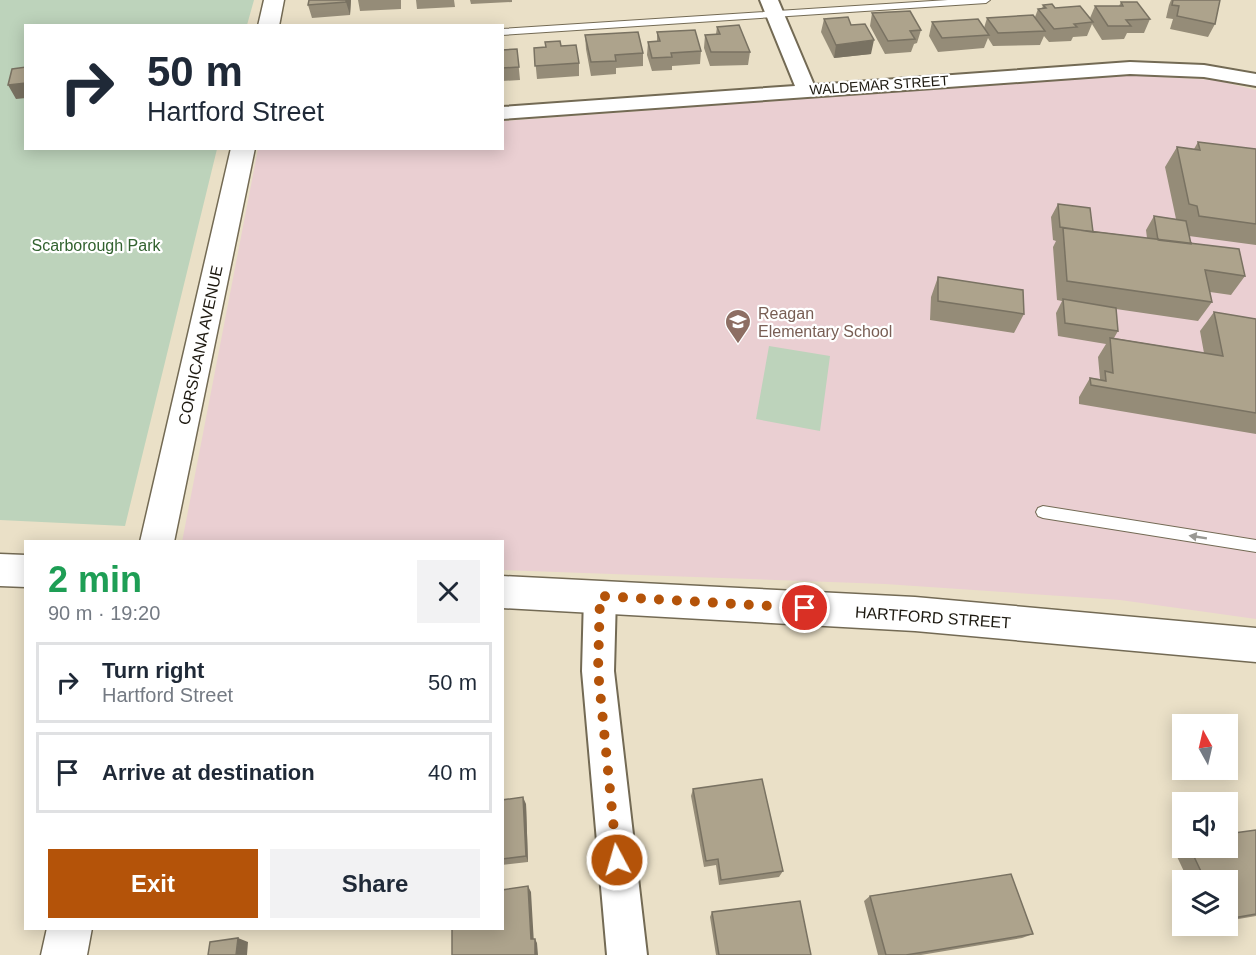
<!DOCTYPE html>
<meta charset="utf-8">
<style>
body{margin:0;font-family:Arial,sans-serif;background:#f2f2f3;color:#1f2937;height:100vh;display:flex;flex-direction:column;font-size:22px;white-space:nowrap}
*{box-sizing:border-box;margin:0}
p{font-size:20px;color:#747a83}
.icon{flex:none;width:33px;height:33px;fill:none;stroke:currentColor;stroke-width:2;stroke-linecap:round;stroke-linejoin:round}
.map{position:relative;flex:1;overflow:hidden}
.side{position:absolute;left:24px;top:540px;width:480px;height:390px;display:flex;flex-direction:column;background:#fff;border-radius:0px;box-shadow:0 3px 15px #0003}
.side>*{flex:none}
.top-card{position:absolute;left:24px;top:24px;width:480px;height:126px;border-radius:0px;box-shadow:0 3px 15px #0003;background:#fff;color:#1f2937;overflow:hidden}
.needle{width:39px;rotate:352deg}
.buttons{position:absolute;left:1172px;top:714px;display:grid;gap:12px}
.buttons a{display:grid;place-items:center;width:66px;height:66px;border-radius:0px;background:#fff;box-shadow:0 3px 15px #0003;font-size:30px}
.pin{position:absolute;display:grid;place-items:center;width:51px;height:51px;color:#fff;margin:-26px;border:3px solid #fff;border-radius:50%;box-shadow:0 2px 6px #0007}
.me{position:absolute;width:66px;margin:-33px;rotate:354deg;stroke-linejoin:round;filter:drop-shadow(0 0 4px #0008)}
.turn{display:flex;align-items:center;gap:21px;height:126px;padding:0 24px;font-size:27px}
.turn .icon{width:78px;height:78px;stroke-width:2.5}
.turn b{display:block;font-size:42px;line-height:51px}
.round{display:grid;place-items:center;flex:none;width:63px;height:63px;border-radius:0px;background:#f2f2f3}
.head{display:flex;align-items:center;justify-content:space-between;height:102px;padding:0 24px}
h1{font-size:36px;font-weight:800;line-height:45px;color:#1e9e55}
.primary-button{display:flex;gap:12px;margin-top:auto;padding:12px 24px}
.primary-button a{flex:1;height:69px;border-radius:0px;background:#b45309;color:#fff;font-size:24px;font-weight:800;line-height:69px;text-align:center}
.primary-button a+a{background:#f2f2f3;color:#1f2937}
ul{padding:0;list-style:none}
li{display:flex;align-items:center;gap:18px;height:81px;margin:0 12px 9px;padding:0 12px;border:3px solid #e0e1e3;border-radius:0px}
li div{flex:1}
li b{display:block;font-size:22px}
li em{font-style:normal}
.map>svg:first-child{display:block}
</style>
<div class="map">
<svg width="1256" height="955" viewBox="0 0 1256 955">
<rect width="100%" height="100%" fill="#eae0c7"/>
<path fill="#eacfd2" d="M1126,75l89,5 41,10v529l-136,-19 -235,-16 -382,-14 -1,-28h-320l76,-393 244,-1 1,-27z"/>
<path fill="#bdd3bb" d="M0,0h254l-7,25 -221,1v122l191,1 -92,377 -125,-6z
M769,346l61,10 -10,75 -64,-12z"/>
<g fill="none" stroke-linecap="round" stroke-linejoin="round">
<defs>
<path id="lane" d="M948,0h42l-4,3 -484,32v-6z
M1043,506l213,34v12l-213,-34 -5,-2 -2,-4 2,-4z"/>
<path id="street" d="M760,0h18l36,85 316,-23 74,3 52,9v12l-52,-9 -74,-3 -628,45v-12l293,-21z
M600,582l11,4 5,10 -2,75 33,284h-40l-25,-284 2,-75 5,-10z"/>
<path id="secondary" d="M264,0h20l-5,26h-21z
M231,148h24l-81,394h-34z
M0,554l26,1v32l-26,-1z
M502,576l413,21 341,31v34l-341,-31 -413,-23z
M47,928h45l-5,27h-46z"/>
</defs>
<use href="#lane" stroke="#736a54" stroke-width="2"/>
<use href="#street" stroke="#736a54" stroke-width="4"/>
<use href="#secondary" stroke="#736a54" stroke-width="3"/>
<use href="#lane" fill="#fff" fill-rule="evenodd"/>
<use href="#street" fill="#fff" fill-rule="evenodd"/>
<use href="#secondary" fill="#fff" fill-rule="evenodd"/>
</g>
<path fill="#958c78" d="M351,0l-1,15 -38,3 -4,-13z
M358,0h43v9l-41,2z
M416,0h38l1,7 -38,2z
M470,0h42v2l-41,2z
M1171,0h49l-5,24 -7,13 -38,-8 3,-10 -7,-1 3,-13z
M1121,2l29,17 -6,14h-17l-3,6 -22,1 -10,-16 -5,12 -14,1 -2,4 -22,1 -5,-6 -4,9 -47,1 -5,-8 -4,10 -46,4 -9,-16 3,-14 52,6 3,-10 48,-1 3,-8h4l1,-4 47,13 5,-12h24z
M872,13l49,17 -4,13 -3,1 -3,8 -26,2 -15,-28z
M824,19l27,6 20,29 -37,4 -13,-26z
M717,27l33,25 -2,13 -38,1 -6,-18 1,-13 11,-1z
M657,32l44,19 -1,13 -28,2v4l-20,1 -5,-16 1,-13 9,-1z
M585,35l58,18v13l-27,2v6l-25,2 -5,-27z
M561,46l18,17v13l-42,3 -3,-31z
M517,49l3,31 -18,1v-31z
M1198,142l58,7v96l-67,-9 2,8 54,32 -14,19 -21,-3 2,10 -14,19 -82,-12 2,22 -4,7 90,15 -4,-22 14,-19 42,7v115l-177,-30v-7l11,-19 10,1 -2,-22 8,-13 -48,-8 -2,-23 6,-12 -5,-1 -4,-53 3,-6 -3,-1 -2,-23 7,-13 35,27 54,7 -1,-8 8,-14 22,3 -11,-52 12,-20 17,2z
M938,277l86,37 -10,19 -84,-13 1,-23z
M693,789l90,82 -4,6 -60,8 -3,-20 -12,2 -13,-71z
M502,800l24,4 2,58 -26,3z
M1256,830v86l-29,5v-41h-39l-16,-34 10,-4v6h45z
M870,896l163,38 -11,4 -101,17h-43l-14,-54z
M712,912l99,43h-95l-6,-38z"/>
<path fill="#797262" d="M346,0h5l-1,15 -4,-13z
M874,40l-3,14 -37,4 2,-13z
M26,83v15l-10,1 -8,-14z
M523,797l3,7 2,58 -2,-6z
M528,886l3,6 3,52 -3,-5z
M238,938l10,4 -1,13h-11z
M535,939l2,4 1,12h-3z"/>
<path fill="#ada38c" stroke="#797262" stroke-width="1.5" d="M309,0h37v2l-38,3z
M1173,0h47l-5,24 -38,-8 2,-10 -7,-1z
M1121,2h16l13,17 -24,1 5,6h-23l-13,-20h28z
M1052,4l3,4 25,-2 13,16 -19,2 3,3 -23,2 -16,-20 8,-1 -3,-3z
M910,11l11,19 -11,1 5,8 -27,2 -16,-28z
M1033,15l12,16 -47,2 -11,-15z
M848,17l3,8 14,-1 9,16 -38,5 -12,-26z
M978,19l11,16 -47,3 -10,-16z
M739,25l11,27h-39l-6,-17 15,-1 -3,-7z
M695,30l6,21 -30,2 1,4 -20,1 -4,-16 12,-1 -3,-9z
M638,32l5,21 -28,2 1,6 -25,1 -6,-27z
M560,41l1,5 15,-1 3,18 -44,3 -1,-18 12,-1 -1,-5z
M517,49l2,18 -17,1v-18z
M26,67v16l-18,2 4,-16z
M1198,142l58,7v75l-57,-8 -2,-10 -8,-2 -12,-57 23,3z
M1058,204l32,4 3,24 -33,-5z
M1154,216l32,5 5,23 -33,-4z
M1063,228l176,21 6,27 -40,-6 7,32 -145,-21z
M938,277l85,13 1,24 -86,-13z
M1063,299l53,9 2,23 -53,-8z
M1214,312l42,7v94l-165,-28 -1,-7 16,3 -1,-10 8,2 -3,-35 113,18z
M762,779l21,92 -62,9 -3,-21 -12,2 -13,-72z
M523,797l3,59 -24,3v-59z
M1256,830v84l-29,5v-39h-22l-15,-32h37v-14z
M1011,874l22,60 -127,21h-20l-16,-59z
M528,886l3,53h4v16h-83v-27h50v-38z
M800,901l11,54h-92l-7,-43z
M238,938l-2,17h-28l2,-13z"/>
<defs><path id="oneway-solid" d="M-6-.8H1V-3.2L6.5 0L1 3.2V.8H-6Z" transform="scale(1.5)"/></defs>
<use fill="#999893" href="#oneway-solid" transform="translate(1198 537) rotate(-171)"/>
<g fill="none" stroke-linecap="round" stroke-linejoin="round">
<path stroke="#b45309" stroke-width="10" stroke-dasharray="0 18" d="M617,860l-19,-189 2,-75 205,12"/>
</g>
<defs>
<symbol id="school-pin" viewBox="-11 -11 22 30"><path d="M0 17L-7.5 6A9.5 9.5 0 1 1 7.5 6Z" fill="#8d6e63" stroke="#fff"/><path d="M0-5L7-2L0 1L-7-2ZM-4 1L0 2.5L4 1V4Q0 6-4 4Z" fill="#fff"/></symbol>
</defs>
<g fill-rule="evenodd">
<use href="#school-pin" x="723" y="307" width="30" height="40"/>
</g>
<g text-anchor="middle" stroke-width="4.5" stroke-linejoin="round" paint-order="stroke">
<g font-size="14" fill="#1d1910" stroke="#fff">
<text transform="translate(879 85) rotate(-4)" y="5">WALDEMAR STREET</text>
</g>
<g font-size="16" fill="#32622f" stroke="#fff">
<text x="96" y="251">Scarborough Park</text>
</g>
<g font-size="16" fill="#785e54" stroke="#fff" text-anchor="start">
<text x="758" y="319">Reagan<tspan x="758" dy="18">Elementary School</tspan></text>
</g>
<g font-size="16" fill="#1d1910" stroke="#fff">
<text transform="translate(200 345) rotate(-78)" y="6">CORSICANA AVENUE</text>
<text transform="translate(933 617) rotate(4)" y="6">HARTFORD STREET</text>
</g>
</g>
</svg>
<div class="buttons">
<a><svg class="needle" viewBox="-14 -14 28 28"><path d="M0-13l5 13h-10z" fill="#e53935"/><path d="M0 13l5-13h-10z" fill="#747a83"/></svg></a>
<a><svg class="icon" aria-label="sound" viewBox="0 0 24 24"><path d="M4 9h4l5-4v14l-5-4H4zM17 9q2 3 0 6"/></svg></a>
<a><svg class="icon" aria-label="layers" viewBox="0 0 24 24"><path d="M12 4l9 5-9 5-9-5zM3 14l9 5 9-5"/></svg></a>
</div>
<div class="pin" style="left:805px;top:608px;background:#d93025"><svg class="icon" aria-label="arrive" viewBox="0 0 24 24"><path d="M6 21V4h12l-3 4 3 4H6"/></svg></div>
<svg class="me" style="left:617px;top:860px" viewBox="-20 -20 40 40"><circle r="17" fill="#b45309" stroke="#fff" stroke-width="3"/><path d="M0-11L8 9 0 5-8 9z" fill="#fff"/></svg>
<div class="top-card">
<div class="turn"><svg class="icon" aria-label="right" viewBox="0 0 24 24"><path d="M7 20v-9h11M14 6l5 5-5 5"/></svg><div><b>50 m</b>Hartford Street</div></div>
</div>
<section class="side">
<div class="head"><div><h1>2 min</h1><p>90 m · 19:20</p></div><a class="round"><svg class="icon" aria-label="close" viewBox="0 0 24 24"><path d="M6 6l12 12M18 6L6 18"/></svg></a></div>
<ul>
<li><svg class="icon" aria-label="right" viewBox="0 0 24 24"><path d="M7 20v-9h11M14 6l5 5-5 5"/></svg><div><b>Turn right</b><p>Hartford Street</p></div><em>50 m</em></li>
<li><svg class="icon" aria-label="arrive" viewBox="0 0 24 24"><path d="M6 21V4h12l-3 4 3 4H6"/></svg><div><b>Arrive at destination</b></div><em>40 m</em></li>
</ul>
<div class="primary-button"><a>Exit</a><a>Share</a></div>
</section>
</div>
